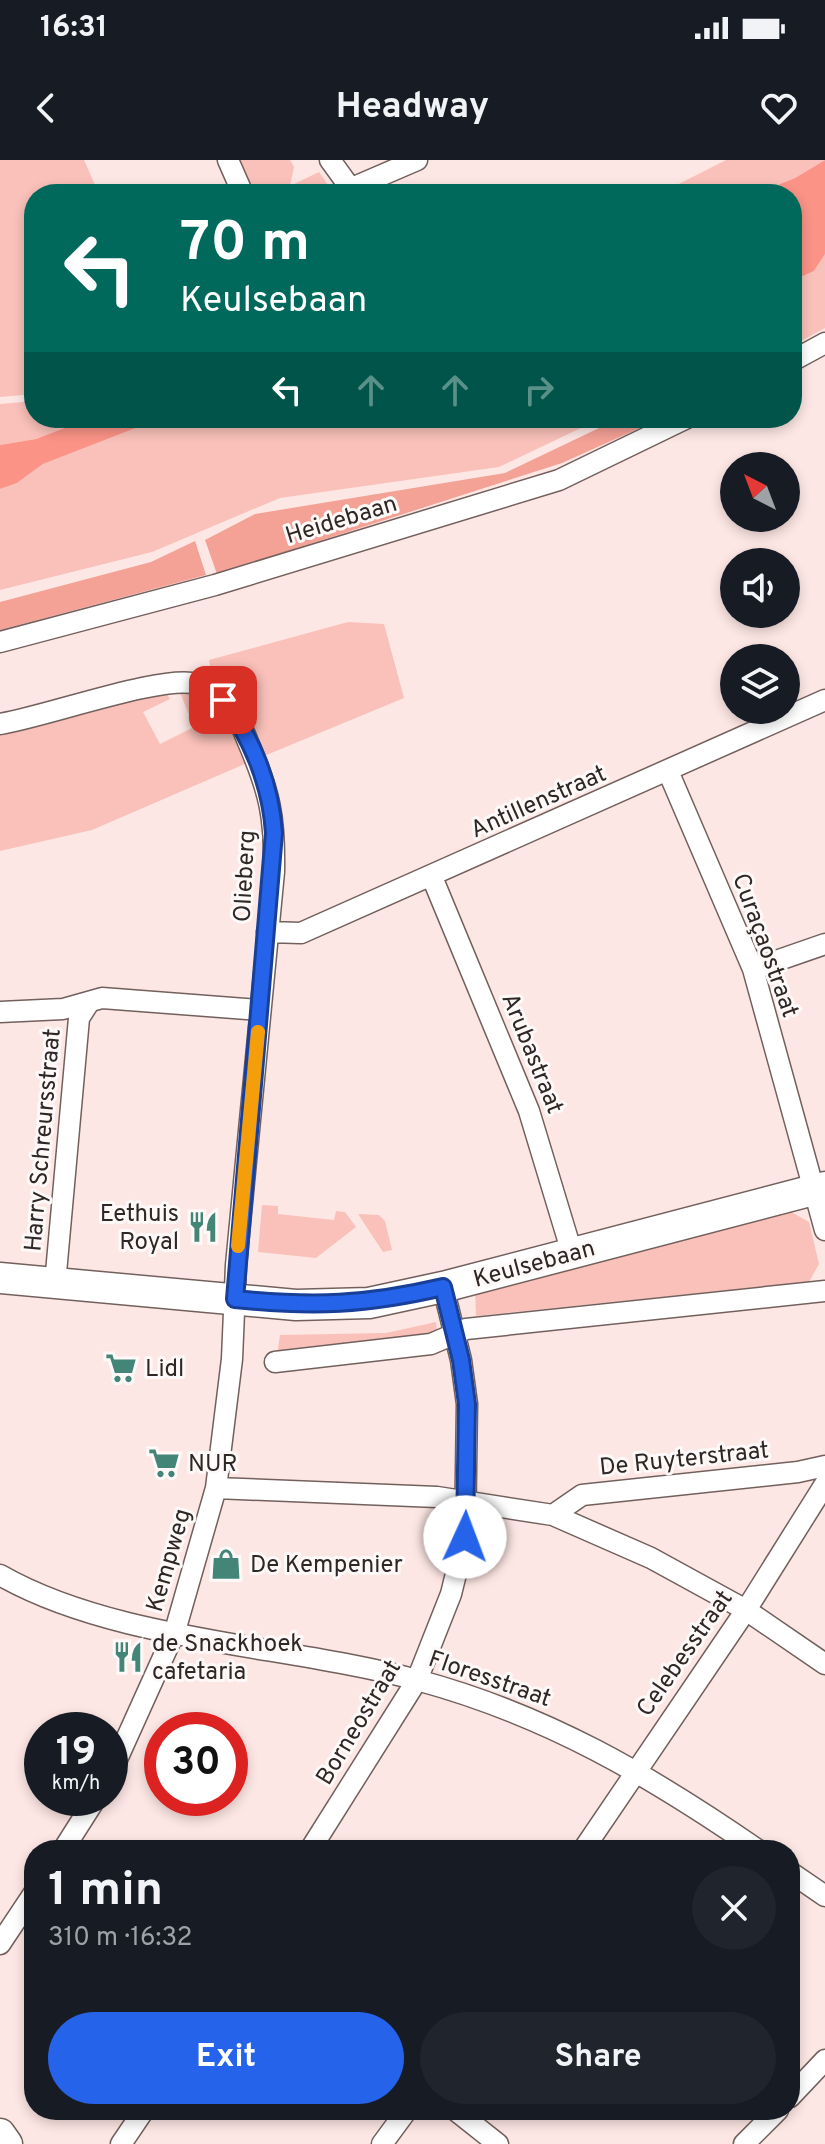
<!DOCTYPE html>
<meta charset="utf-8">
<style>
body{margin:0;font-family:Overpass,sans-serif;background:#20242c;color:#f1f3f6;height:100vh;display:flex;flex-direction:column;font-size:30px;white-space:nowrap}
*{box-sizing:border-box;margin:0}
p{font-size:26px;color:#9ea1a6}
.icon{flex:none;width:44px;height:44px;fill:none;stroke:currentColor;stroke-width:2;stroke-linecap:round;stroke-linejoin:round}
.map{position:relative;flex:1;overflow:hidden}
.panel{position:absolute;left:24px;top:1680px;width:776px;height:280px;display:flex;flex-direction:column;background:#171b24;border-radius:32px;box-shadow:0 4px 12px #0003}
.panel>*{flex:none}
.hud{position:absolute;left:24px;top:24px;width:778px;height:244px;border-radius:32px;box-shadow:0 4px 12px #0003;background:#00695c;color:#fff;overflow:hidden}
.needle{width:52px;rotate:318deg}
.controls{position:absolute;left:720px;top:292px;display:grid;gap:16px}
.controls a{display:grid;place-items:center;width:80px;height:80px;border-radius:50%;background:#171b24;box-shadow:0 4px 12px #0003;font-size:40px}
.speed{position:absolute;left:24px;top:1552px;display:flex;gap:16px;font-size:40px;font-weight:700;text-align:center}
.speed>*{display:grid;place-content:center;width:104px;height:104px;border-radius:50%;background:#171b24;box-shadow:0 4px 12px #0003;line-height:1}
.speed small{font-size:20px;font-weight:400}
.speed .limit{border:12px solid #d22;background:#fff;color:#111}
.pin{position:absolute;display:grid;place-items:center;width:68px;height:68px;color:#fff;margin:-34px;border-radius:16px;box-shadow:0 4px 12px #0006}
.me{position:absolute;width:88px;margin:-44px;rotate:2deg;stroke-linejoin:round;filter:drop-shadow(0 0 6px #0008)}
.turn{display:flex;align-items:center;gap:28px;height:168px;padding:0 24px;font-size:36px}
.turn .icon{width:104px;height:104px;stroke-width:2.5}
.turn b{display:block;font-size:56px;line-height:68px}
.lanes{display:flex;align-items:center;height:76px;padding:0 24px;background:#0003;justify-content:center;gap:40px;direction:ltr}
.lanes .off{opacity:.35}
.round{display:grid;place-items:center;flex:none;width:84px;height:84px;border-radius:42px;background:#20242c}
.headline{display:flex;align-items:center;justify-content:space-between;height:136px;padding:0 24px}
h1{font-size:48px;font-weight:700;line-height:60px}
.action{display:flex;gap:16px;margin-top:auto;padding:16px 24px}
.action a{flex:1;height:92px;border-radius:48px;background:#2563eb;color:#fff;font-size:32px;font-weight:700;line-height:92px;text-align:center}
.action a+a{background:#20242c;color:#f1f3f6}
.status{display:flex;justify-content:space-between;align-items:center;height:56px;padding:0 40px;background:#171b24;direction:ltr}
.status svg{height:22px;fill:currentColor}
header{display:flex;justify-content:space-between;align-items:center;height:104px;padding:0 24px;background:#171b24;font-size:36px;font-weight:700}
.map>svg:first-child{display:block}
</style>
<div class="status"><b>16:31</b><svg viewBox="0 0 49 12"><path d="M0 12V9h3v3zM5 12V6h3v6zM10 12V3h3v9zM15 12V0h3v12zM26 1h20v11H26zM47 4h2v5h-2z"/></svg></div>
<header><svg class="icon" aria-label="back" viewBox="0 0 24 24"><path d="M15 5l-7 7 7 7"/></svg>Headway<svg class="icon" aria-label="heart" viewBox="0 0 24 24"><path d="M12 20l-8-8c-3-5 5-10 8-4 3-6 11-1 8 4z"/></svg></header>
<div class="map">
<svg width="825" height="1984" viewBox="0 0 825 1984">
<rect width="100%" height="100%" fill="#fde7e4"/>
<path fill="#f9c1b9" d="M0,0h84l15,34h-65v200l-34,3z
M238,0h52l4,7 -4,19 29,-14 9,13 -19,9h-54z
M726,0h99l-30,18 -40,16h-96z
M825,94v74l-33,18v-65l22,-10z
M34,241v17h56l-54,21 -36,6v-41z
M217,258h183l31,7 24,-7h147l-103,49 -219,31 -128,54 -152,38v-101l17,-6 26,-19 98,-38 32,1z
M348,462l36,2 20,74 -140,58 -25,-52 -27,-28 -3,-16z
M179,530c37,9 55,38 68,73l-155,67 -92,21v-118l42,-7 123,-35 5,8 -27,13 17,32 34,-17z
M262,1045l16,1v8l56,6 2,-9 9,1 11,15 -40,31 -58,-6z
M786,1049l23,13 10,42 -10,18 -333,34 -1,-27z
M358,1054l21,1 6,6 7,29 -9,2z
M436,1162l1,10 -6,7 -154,16 3,-20 106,-2z"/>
<path fill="#f4a196" d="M620,258h42l-100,45 -345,111 -12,-34 50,-26 250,-41z
M195,381l11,34 -206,55v-28l151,-40z"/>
<path fill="#fb9387" d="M825,0v94l-11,17 -22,10v-87h-37l40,-16z
M90,258h127l-44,9 -32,-1 -98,38 -26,19 -17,6v-44l36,-6z"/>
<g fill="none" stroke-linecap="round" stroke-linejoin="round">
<defs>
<path id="street" d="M228,0l15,34
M330,0l21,29
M338,34l79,-34
M792,201l33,-18
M0,482l215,-57 344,-105 128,-62
M0,564c45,-7 163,-50 197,-40 26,8 42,34 51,58 22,51 27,75 26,130l-38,393 -4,94 -16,129 -41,143 -65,144
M668,611l85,198 72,261
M432,717l97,234 43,142
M267,772l34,1 524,-233
M753,809l72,-25
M0,852l63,-3 39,-11 158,12
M55,1124l24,-266 9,-14
M275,1202l156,-18 35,-15 359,-38
M216,1328l221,9 116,18 98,43 95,52 79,54
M553,1355l29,-20 216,-23 27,-6
M0,1415c115,66 288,70 417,105 130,35 232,95 341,170
M63,1690l33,-52
M310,1690l107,-170 34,-86 14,-57 2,-133 -6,-44 -18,-73
M583,1690l163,-240 79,-126
M790,1712l35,24
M0,1784l34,-51
M790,1937l35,-37
M455,1950l43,34
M121,1984l23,-34
M382,1984l25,-34
M744,1984l34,-34"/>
<path id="secondary" d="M0,1118l296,27 73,-2 74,-16 382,-100
M0,1974l7,10"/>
</defs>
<use href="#street" stroke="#72605d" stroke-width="23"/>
<use href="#secondary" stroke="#72605d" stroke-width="33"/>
<use href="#street" stroke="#fff" stroke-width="20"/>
<use href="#secondary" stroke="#fff" stroke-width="30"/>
</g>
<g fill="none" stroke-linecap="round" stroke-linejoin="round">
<defs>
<path id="route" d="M223,540c29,37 48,86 51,133l-39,466c79,8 131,6 208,-12l18,73 6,44 -2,133"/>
</defs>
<use href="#route" stroke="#184099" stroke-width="20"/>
<use href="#route" stroke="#2563eb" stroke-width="14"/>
<path stroke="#f59e0b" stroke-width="14" d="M238,1086l20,-214"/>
</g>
<defs>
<symbol id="restaurant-bare" viewBox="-9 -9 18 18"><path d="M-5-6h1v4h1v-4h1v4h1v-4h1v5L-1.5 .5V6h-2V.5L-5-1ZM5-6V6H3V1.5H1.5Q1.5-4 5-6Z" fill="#438577" stroke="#fdf9f8" stroke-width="2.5" paint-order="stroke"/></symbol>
<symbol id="supermarket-bare" viewBox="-9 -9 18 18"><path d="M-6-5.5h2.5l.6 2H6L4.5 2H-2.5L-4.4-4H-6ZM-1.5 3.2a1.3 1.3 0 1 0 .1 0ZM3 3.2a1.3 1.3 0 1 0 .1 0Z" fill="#438577" stroke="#fdf9f8" stroke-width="2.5" paint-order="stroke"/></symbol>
<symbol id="shop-bare" viewBox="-9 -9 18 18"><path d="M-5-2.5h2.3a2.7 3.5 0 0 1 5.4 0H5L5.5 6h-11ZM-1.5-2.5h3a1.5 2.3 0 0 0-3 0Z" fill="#438577" stroke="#fdf9f8" stroke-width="2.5" paint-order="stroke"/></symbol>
</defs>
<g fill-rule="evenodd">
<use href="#restaurant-bare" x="181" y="1045" width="44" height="44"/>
<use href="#supermarket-bare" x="99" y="1186" width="44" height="44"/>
<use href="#supermarket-bare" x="142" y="1281" width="44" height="44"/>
<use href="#shop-bare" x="204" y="1382" width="44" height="44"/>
<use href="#restaurant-bare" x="106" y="1475" width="44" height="44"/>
</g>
<g text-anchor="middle" stroke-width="6" stroke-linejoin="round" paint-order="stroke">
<g font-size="24" fill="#2f2726" stroke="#fdf9f8">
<text transform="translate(341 359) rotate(-17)" y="8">Heidebaan</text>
<text transform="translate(538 641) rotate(-24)" y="8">Antillenstraat</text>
<text transform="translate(244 716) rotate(-87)" y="8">Olieberg</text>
<text transform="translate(766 785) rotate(70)" y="8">Curaçaostraat</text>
<text transform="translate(533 893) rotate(68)" y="8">Arubastraat</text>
<text transform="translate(42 980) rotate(-85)" y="8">Harry Schreursstraat</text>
<text transform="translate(534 1103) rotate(-15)" y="8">Keulsebaan</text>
<text transform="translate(684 1298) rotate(-6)" y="8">De Ruyterstraat</text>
<text transform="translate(168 1400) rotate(-74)" y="8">Kempweg</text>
<text transform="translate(684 1493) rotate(-55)" y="8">Celebesstraat</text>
<text transform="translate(490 1518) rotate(19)" y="8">Floresstraat</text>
<text transform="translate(358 1562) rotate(-59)" y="8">Borneostraat</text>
</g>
<g font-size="24" fill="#2f2726" stroke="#fdf9f8" text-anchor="start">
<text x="179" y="1061" text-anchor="end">Eethuis<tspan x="179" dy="28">Royal</tspan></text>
<text x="145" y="1216">Lidl</text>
<text x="188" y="1311">NUR</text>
<text x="250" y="1412">De Kempenier</text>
<text x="152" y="1491">de Snackhoek<tspan x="152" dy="28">cafetaria</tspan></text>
</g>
</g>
</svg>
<div class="controls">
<a><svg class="needle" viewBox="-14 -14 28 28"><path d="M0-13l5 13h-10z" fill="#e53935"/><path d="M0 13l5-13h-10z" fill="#9ea1a6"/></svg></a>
<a><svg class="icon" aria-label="sound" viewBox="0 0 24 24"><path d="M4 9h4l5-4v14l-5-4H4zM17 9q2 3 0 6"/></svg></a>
<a><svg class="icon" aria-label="layers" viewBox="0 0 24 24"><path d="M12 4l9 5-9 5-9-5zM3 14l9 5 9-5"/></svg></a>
</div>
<div class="speed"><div>19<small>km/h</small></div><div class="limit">30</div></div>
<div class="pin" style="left:223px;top:540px;background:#d93025"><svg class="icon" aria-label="arrive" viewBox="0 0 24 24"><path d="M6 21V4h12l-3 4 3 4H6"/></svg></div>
<svg class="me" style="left:465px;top:1377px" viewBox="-20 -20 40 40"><circle r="19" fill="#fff"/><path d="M0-13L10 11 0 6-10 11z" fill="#2563eb"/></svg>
<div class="hud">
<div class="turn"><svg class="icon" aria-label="left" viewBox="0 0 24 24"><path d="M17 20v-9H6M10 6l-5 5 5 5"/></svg><div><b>70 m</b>Keulsebaan</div></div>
<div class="lanes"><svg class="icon" aria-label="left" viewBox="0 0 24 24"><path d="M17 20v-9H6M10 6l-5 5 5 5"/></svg><svg class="icon off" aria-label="ahead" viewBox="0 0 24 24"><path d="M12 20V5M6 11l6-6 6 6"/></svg><svg class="icon off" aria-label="ahead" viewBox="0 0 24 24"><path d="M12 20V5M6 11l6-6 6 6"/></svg><svg class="icon off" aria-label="right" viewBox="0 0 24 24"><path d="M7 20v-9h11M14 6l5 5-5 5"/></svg></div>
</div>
<section class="panel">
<div class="headline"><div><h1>1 min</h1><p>310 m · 16:32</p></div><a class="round"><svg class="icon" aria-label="close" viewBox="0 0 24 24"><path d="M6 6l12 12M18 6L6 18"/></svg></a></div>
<div class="action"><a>Exit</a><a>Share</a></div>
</section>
</div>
